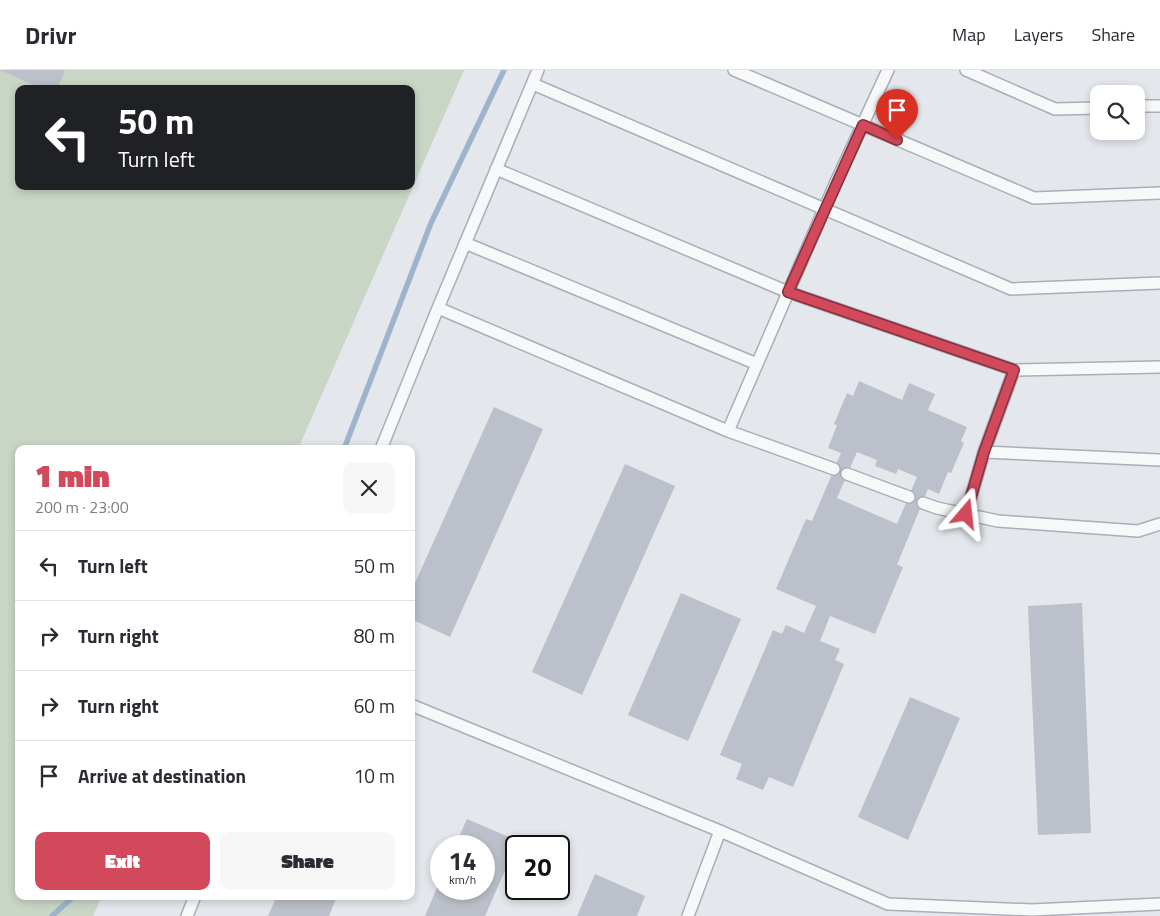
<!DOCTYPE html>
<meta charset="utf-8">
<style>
body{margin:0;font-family:"Titillium Web",sans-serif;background:#f7f7f7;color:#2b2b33;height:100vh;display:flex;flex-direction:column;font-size:19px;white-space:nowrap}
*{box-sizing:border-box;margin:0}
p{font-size:16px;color:#7c7c81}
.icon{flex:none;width:28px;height:28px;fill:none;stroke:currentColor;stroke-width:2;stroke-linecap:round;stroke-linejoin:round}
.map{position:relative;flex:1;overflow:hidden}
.panel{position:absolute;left:15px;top:375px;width:400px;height:455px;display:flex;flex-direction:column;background:#fff;border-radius:10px;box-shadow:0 2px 8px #0003}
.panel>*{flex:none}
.top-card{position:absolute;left:15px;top:15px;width:400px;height:105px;border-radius:10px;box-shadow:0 2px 8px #0003;background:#202124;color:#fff;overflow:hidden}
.fabs{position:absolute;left:1090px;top:15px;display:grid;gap:10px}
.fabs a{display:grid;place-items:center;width:55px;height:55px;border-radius:10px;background:#fff;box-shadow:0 2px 8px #0003;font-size:25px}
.speed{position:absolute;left:430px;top:765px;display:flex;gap:10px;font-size:25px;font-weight:700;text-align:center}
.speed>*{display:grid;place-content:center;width:65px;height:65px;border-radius:50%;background:#fff;box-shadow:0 2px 8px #0003;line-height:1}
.speed small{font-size:12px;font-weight:400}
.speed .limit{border:2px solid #111;border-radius:8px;background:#fff;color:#111}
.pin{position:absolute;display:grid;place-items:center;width:42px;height:42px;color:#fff;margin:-51px -21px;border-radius:50% 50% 50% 0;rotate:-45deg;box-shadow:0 0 5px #0007}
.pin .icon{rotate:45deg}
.me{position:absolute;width:55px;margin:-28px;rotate:17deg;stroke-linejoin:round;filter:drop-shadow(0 0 4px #0008)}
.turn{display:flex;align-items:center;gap:18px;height:105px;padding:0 20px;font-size:22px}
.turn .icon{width:65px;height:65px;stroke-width:2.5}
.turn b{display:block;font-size:35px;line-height:42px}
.round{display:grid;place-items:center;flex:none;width:52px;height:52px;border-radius:10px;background:#f7f7f7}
.overview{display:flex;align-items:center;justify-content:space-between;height:85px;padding:0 20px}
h1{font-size:30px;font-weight:800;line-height:38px;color:#d1495b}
.primary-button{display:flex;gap:10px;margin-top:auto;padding:10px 20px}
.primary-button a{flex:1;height:58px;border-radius:10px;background:#d1495b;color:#fff;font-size:20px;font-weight:800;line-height:58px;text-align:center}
.primary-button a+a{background:#f7f7f7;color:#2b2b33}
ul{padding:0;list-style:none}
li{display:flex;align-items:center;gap:15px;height:70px;padding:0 20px;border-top:1px solid #e1e1e2}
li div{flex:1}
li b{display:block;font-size:19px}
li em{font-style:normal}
header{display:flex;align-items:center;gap:30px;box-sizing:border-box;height:70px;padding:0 25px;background:#fff;border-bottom:1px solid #e1e1e2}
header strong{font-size:24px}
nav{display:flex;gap:28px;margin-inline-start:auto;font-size:18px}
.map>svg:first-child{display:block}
</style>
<header>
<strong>Drivr</strong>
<nav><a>Map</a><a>Layers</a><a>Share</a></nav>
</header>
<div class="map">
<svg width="1160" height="846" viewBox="0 0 1160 846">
<rect width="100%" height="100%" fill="#e4e7ec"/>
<path fill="#c9d6c5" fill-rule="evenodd" d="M0,0h464l-166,379h-279v447h83l-9,20h-93zM19,19h392v97h-392z"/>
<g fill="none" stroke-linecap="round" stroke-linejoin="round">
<path stroke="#9fb4cc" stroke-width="5.5" d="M344,379l87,-226 73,-153
M52,846l22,-20"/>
</g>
<path fill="#bbc0ca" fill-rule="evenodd" d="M0,0h65l-8,19h-14z
M859,311l43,19 7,-17 26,11 -7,16 39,17 -6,14 3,2 -13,30 -3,-1 -9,22 -11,-5 -31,76 6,2 -28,67 -45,-18 -10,25 20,8 -5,11 9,4 -51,123 -24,-10 -6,13 -27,-11 6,-15 -22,-9 53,-125 9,4 4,-9 18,8 12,-27 -40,-17 30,-70 6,2 29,-68 -13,-5 9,-23 -3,-1 13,-31 6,3zM857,382l20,8 -2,6 21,8 2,-5 19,8 -20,47 -60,-26z
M494,337l49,22 -93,208 -39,-18v-27z
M625,394l50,22 -93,209 -50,-23z
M681,523l60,26 -53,122 -60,-26z
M1082,533l9,230 -53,2 -10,-229z
M910,627l50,21 -52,122 -50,-23z
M467,749l51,22 -33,75h-60l16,-38v11h43v-43h-29z
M595,804l50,22 -8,20h-60z
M277,826h60l-8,20h-61z"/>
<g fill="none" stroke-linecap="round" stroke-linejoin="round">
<defs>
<path id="service" d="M734,0l300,128 126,-5
M966,0l89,39 44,-1
M533,14l478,205 149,-6
M1136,36h24
M496,99l292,123 226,78 146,-3
M465,173l292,121
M438,238l290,123 106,38
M728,361l108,-249 52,-112
M381,379l57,-141 100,-238
M984,382l176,8
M847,404l62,23
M923,433l14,5 61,13 140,10 22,-7
M966,444l18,-62 30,-82
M411,635l309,126 168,73 144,6 128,-6
M187,846l8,-20
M688,846l32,-85"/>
</defs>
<use href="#service" stroke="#a9aeb7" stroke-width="14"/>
<use href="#service" stroke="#f7f8fa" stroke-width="11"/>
</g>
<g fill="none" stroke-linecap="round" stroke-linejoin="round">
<defs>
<path id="route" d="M897,70l-34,-15 -75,167 226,78 -30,82 -18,62"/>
</defs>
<use href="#route" stroke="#882f3b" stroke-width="12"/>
<use href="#route" stroke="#d1495b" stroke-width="9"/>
</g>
</svg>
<div class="fabs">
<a><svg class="icon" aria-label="search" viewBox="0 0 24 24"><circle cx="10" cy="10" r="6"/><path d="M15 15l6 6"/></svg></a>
</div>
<div class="speed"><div>14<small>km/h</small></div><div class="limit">20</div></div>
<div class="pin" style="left:897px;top:70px;background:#d93025"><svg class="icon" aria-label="arrive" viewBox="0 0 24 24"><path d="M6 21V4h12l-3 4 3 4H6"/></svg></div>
<svg class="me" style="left:966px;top:444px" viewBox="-20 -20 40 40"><path d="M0-17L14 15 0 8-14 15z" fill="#d1495b" stroke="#fff" stroke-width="4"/></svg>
<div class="top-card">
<div class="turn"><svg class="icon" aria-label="left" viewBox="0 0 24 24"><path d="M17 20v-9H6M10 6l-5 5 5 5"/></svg><div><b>50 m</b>Turn left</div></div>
</div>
<section class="panel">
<div class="overview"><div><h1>1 min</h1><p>200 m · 23:00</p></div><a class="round"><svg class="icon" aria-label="close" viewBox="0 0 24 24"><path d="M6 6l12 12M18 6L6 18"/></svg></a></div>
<ul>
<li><svg class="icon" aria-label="left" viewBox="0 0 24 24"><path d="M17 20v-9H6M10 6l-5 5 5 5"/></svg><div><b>Turn left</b></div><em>50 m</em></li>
<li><svg class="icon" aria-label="right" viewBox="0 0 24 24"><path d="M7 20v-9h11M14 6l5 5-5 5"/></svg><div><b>Turn right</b></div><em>80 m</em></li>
<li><svg class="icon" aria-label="right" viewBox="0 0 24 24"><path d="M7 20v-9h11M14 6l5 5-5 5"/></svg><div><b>Turn right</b></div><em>60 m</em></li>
<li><svg class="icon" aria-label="arrive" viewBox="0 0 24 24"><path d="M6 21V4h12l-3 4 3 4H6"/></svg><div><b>Arrive at destination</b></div><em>10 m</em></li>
</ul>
<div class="primary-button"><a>Exit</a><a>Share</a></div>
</section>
</div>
